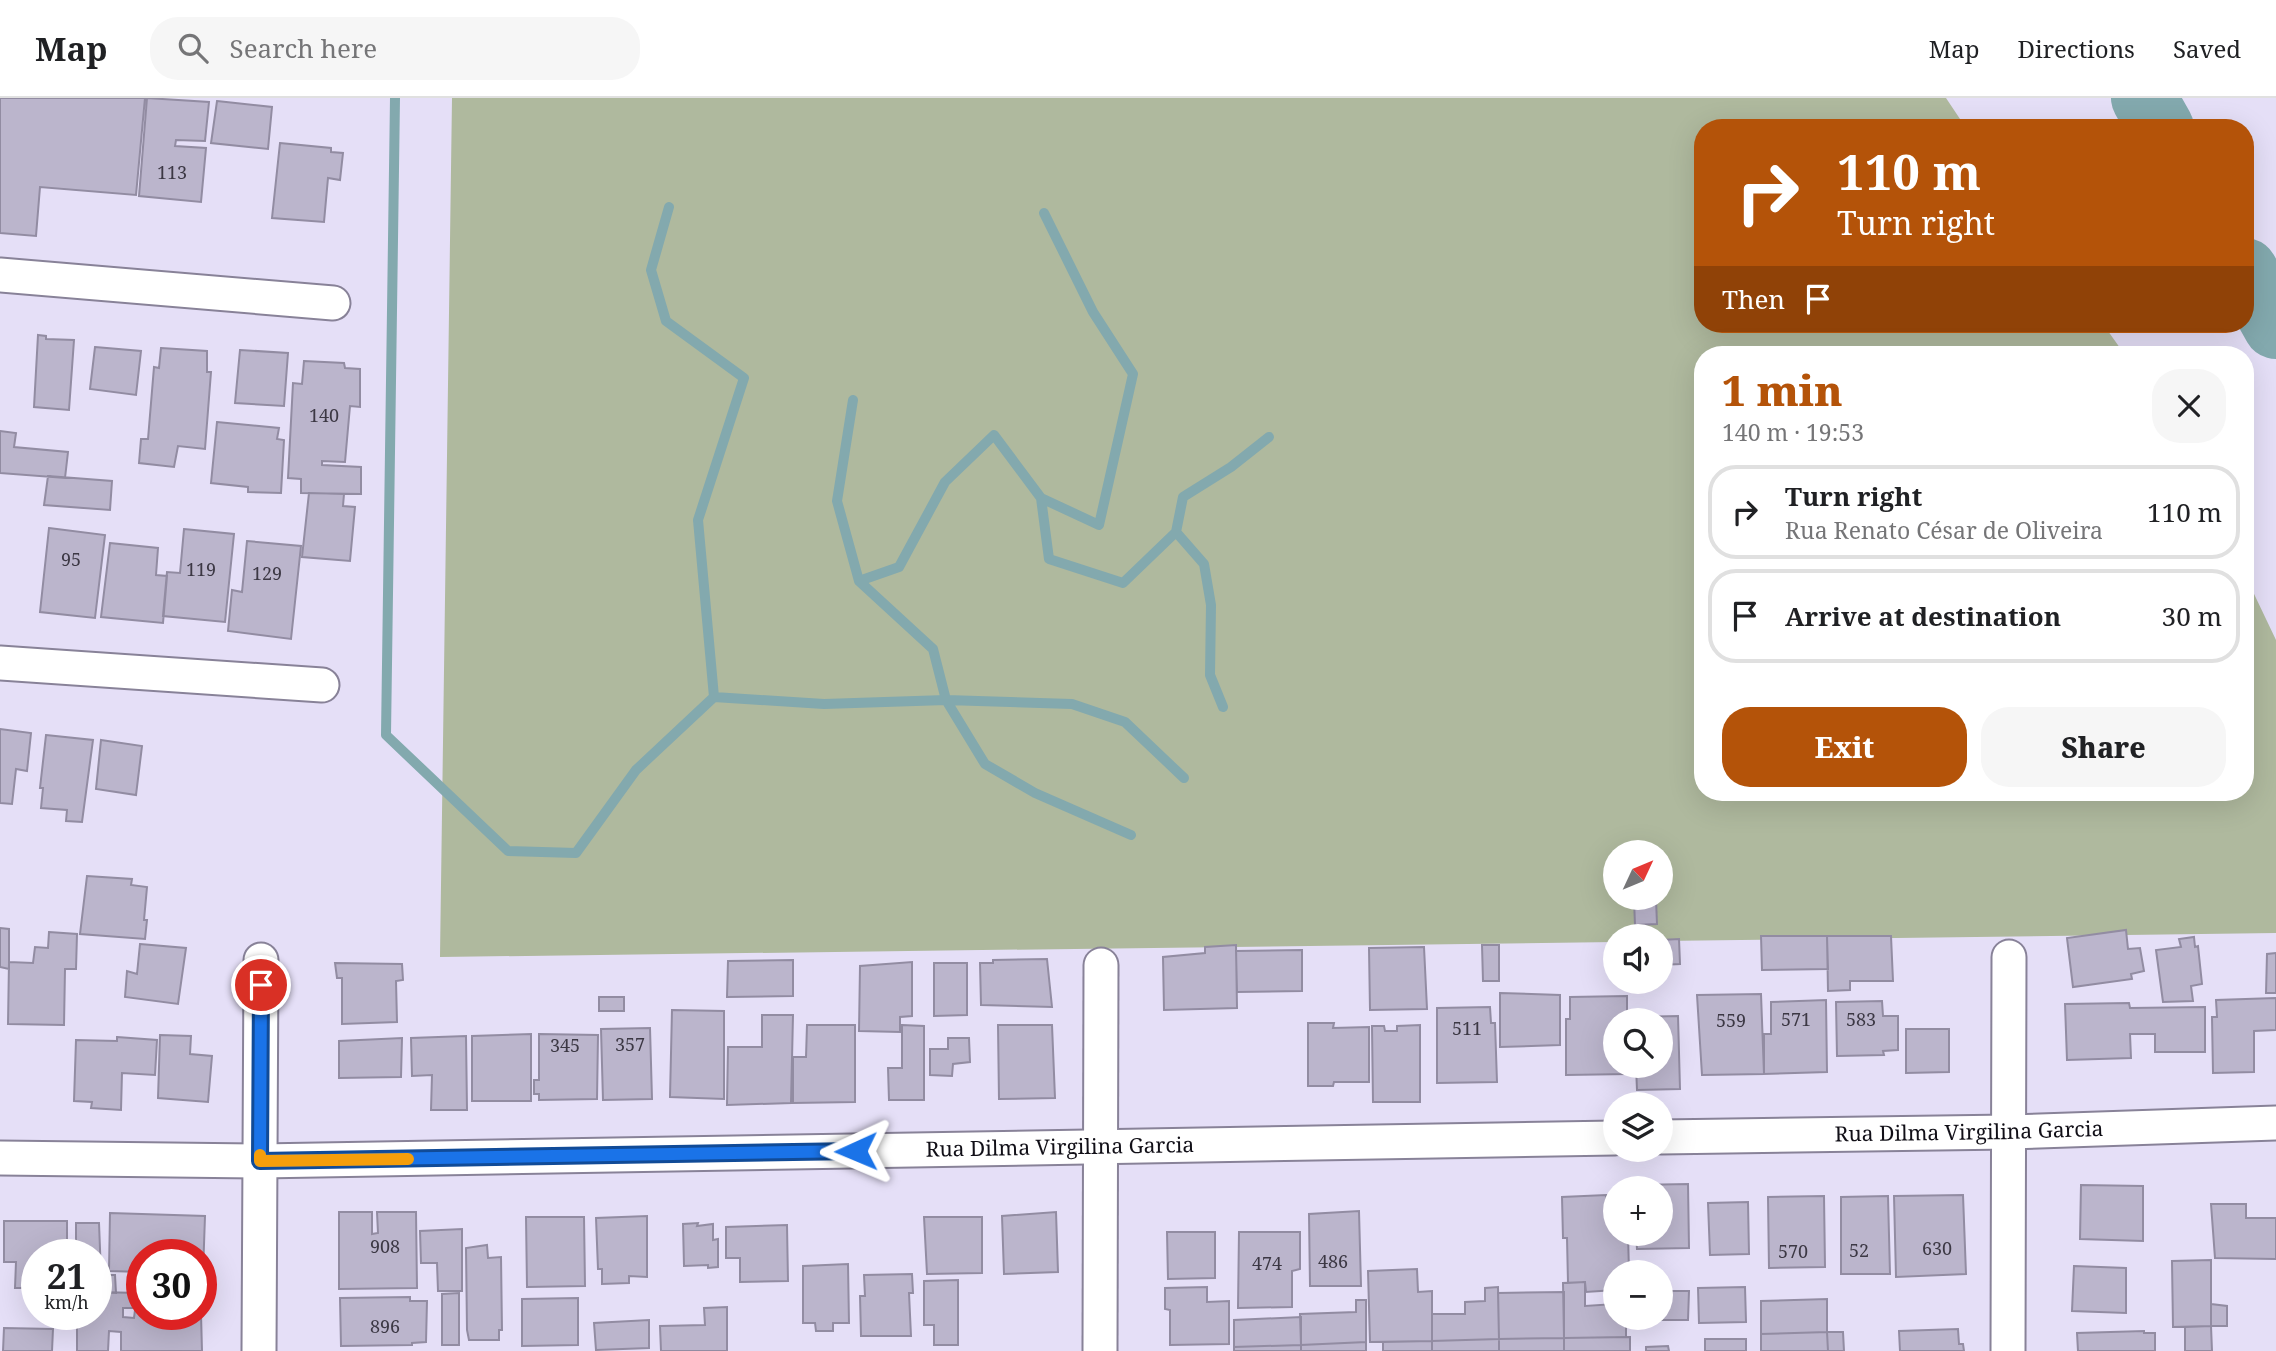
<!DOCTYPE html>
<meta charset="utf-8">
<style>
body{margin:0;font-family:"Noto Serif",serif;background:#f6f6f6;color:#202124;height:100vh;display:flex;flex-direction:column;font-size:26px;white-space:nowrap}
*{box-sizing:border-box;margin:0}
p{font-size:23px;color:#757577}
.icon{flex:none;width:38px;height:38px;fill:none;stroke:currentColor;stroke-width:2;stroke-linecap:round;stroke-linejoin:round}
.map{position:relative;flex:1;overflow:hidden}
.details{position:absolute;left:1694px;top:248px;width:560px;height:455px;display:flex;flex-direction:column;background:#fff;border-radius:28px;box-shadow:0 7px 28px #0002}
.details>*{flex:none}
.banner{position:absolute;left:1694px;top:21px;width:560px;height:214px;border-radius:28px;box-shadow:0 7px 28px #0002;background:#b45309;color:#fff;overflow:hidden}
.needle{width:46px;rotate:46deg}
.buttons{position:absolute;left:1603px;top:742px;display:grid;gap:14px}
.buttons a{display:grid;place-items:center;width:70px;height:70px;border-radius:50%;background:#fff;box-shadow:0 7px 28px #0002;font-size:35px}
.speed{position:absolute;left:21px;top:1141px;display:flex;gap:14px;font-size:35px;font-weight:700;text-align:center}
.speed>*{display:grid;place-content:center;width:91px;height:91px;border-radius:50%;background:#fff;box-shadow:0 7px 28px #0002;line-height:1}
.speed small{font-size:18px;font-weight:400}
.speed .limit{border:10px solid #d22;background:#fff;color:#111}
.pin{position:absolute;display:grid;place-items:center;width:60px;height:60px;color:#fff;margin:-30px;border:4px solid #fff;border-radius:50%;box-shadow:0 2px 7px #0007}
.me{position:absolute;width:77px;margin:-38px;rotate:269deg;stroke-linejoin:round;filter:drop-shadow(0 0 5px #0008)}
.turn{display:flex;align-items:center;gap:24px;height:147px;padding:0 28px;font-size:32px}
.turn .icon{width:91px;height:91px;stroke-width:2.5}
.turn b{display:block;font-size:49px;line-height:60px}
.then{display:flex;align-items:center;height:66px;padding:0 28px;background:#0003;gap:14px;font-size:26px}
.round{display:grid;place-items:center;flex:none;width:74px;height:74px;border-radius:28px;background:#f6f6f6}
.headline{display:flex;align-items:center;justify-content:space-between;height:119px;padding:0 28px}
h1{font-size:42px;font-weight:800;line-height:52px;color:#b45309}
.button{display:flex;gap:14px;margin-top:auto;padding:14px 28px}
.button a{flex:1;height:80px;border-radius:28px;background:#b45309;color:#fff;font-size:28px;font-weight:800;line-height:80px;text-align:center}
.button a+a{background:#f6f6f6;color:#202124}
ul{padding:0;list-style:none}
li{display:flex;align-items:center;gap:21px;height:94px;margin:0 14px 10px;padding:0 14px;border:4px solid #e0e0e0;border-radius:28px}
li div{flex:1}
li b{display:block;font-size:26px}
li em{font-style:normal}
header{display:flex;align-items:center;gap:42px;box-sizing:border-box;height:98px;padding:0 35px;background:#fff;border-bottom:2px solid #e0e0e0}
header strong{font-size:33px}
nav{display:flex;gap:38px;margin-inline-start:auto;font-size:24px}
.search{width:490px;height:63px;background:#f6f6f6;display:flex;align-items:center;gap:18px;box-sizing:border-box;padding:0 24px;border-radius:28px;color:#757577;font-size:26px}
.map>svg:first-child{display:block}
</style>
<header>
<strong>Map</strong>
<div class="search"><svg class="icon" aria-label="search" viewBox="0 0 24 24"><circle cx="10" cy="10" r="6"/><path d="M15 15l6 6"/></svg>Search here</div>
<nav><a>Map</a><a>Directions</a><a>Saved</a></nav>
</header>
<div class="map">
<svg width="2276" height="1253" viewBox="0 0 2276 1253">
<rect width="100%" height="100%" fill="#e5dff7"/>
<path fill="#afb99e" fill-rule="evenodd" d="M452,0h1494l20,30h-263v196h400l22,31h-422v438h542v-218l31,65v293l-615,8v-5h-46v6l-1175,15zM1615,754h46v46h-46z"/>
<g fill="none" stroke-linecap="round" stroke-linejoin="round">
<path stroke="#83a9ae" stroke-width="10" d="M395,0l-9,637 122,116 68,2 60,-83 78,-73 110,7 122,-4 126,4 53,18 59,56
M669,109l-18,63 15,51 78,57 -46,142 16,177
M853,302l-16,101 22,80 74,68 13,51 39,64 50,29 96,42
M1041,400l8,61 74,24 53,-51 7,-35 48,-30 38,-30
M1176,434l28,32 7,41 -1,70 13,32
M859,483l40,-14 46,-85 49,-47 47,63 58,27 34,-151 -40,-62 -49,-99"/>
<path stroke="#83a9ae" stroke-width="66" d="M2144,0l17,30
M2245,173l31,55"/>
</g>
<path fill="#bbb5cc" stroke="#928ca2" stroke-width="2" d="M0,0h145l-9,97 -96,-8 -4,49 -36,-3z
M147,0l62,4 -4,39 -29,-1 -1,6 31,2 -5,54 -62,-6z
M217,3l55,6 -4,42 -57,-6z
M280,45l51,5v4l12,1 -3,27 -12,-2 -4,44 -52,-4z
M38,237l8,1v3l28,1 -5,70 -35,-3z
M95,249l46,4 -5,44 -46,-6z
M161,250l46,3v21h4l-6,77 -27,-3 -4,21 -35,-4 2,-24h7l6,-72 5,1z
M240,252l48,3 -4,53 -49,-3z
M304,263l40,2 1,5 15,1v38l-10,-1 -5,56 -23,-1v4l39,2v27l-60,-1v-14l-13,-1 5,-95 9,1z
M217,324l62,6 -2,11 7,1 -3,53 -33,-1v-5l-37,-4z
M0,333l16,2 -2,14 54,5 -3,26 -65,-5z
M48,378l64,5 -2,29 -66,-5z
M309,395l35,1 -1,12 12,1 -5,54 -48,-4z
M49,430l56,7 -10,83 -55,-6z
M184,431l50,5 -9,88 -62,-6 4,-44 13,1z
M247,443l54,5 -10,93 -63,-8 4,-41 10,2z
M110,445l48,5 -2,27 11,1 -4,47 -62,-6z
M0,631l31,4 -4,38 -11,-2 -4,35 -12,-1z
M46,637l47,5 -11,82 -16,-1 1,-11 -26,-2 2,-20h-3z
M101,642l41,6 -6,49 -40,-6z
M87,778l45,3 -1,6 16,2 -3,33h3l-2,19 -65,-5z
M1656,801l1,25 -22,1 -1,-25z
M0,830l9,1v40l-9,-2z
M2126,832l2,19 12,-1 4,23 -13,3 1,5 -59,8 -6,-49z
M49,834l28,2 -1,35h-11l-1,56 -56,-1 1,-62 24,1 2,-16 13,1z
M1761,838h66l1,33 -66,1z
M1827,838h64l2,45h-43v9l-22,1z
M2194,839l1,10 3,-1 4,38 -11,2 2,15 -30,1 -7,-52 25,-3 -2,-8z
M1679,841l1,25 -19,1v-25z
M140,846l46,4 -8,56 -53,-7 2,-26 10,3z
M1236,847l1,63 -73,2 -1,-53 42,-4v-6z
M1482,847h17v36h-16z
M1424,849l3,62 -57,1 -1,-62z
M1302,852v41l-65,1 -1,-41z
M2276,855v40h-10l1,-39z
M1047,861l5,48 -71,-2 -1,-42h13v-3z
M793,862v36l-66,1 1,-36z
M912,864v54l-12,1v15l-41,-1 1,-65z
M335,865l67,1 1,16 -7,1 1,41 -55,2v-46h-5z
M934,865h33v52l-33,1z
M1500,895l60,2v50l-60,2z
M1761,896l3,80 -62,1 -5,-80z
M1627,898v24h-12v46h13v8l-62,1v-56h4v-22z
M599,899h25v14h-25z
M2276,900v32l-22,1v41l-41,1 -1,-56h5l-1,-17z
M1826,902l1,72 -63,2v-40h7v-32z
M1882,903l1,15h15v34l-15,1 1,4 -47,1 -1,-54z
M2129,905l1,5 75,-1v45h-50v-18h-25l1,24 -64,2 -2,-56z
M1490,909l1,16h4l2,59 -60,1v-75z
M672,912l52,1v88l-54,-2z
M762,917h31l-2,88 -64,2 1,-58h34z
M1678,918l2,73 -43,1 -1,-24h25v-46h-27l-1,-3z
M1308,925h26l-1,5 36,-1v55h-35l-1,4h-25z
M807,927h48v77l-62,1v-46h13z
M902,927l22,1v74h-35l-1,-32h14z
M998,927h54l3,73 -56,1z
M1420,927v77h-47l-1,-76h12l1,5h12v-5z
M650,930l2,71 -49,1 -2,-71z
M1906,931h43v43l-43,1z
M531,936v67h-59v-65z
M539,936l59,1 -1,64 -58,1v-6h-5v-14h5z
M160,937l31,1 -1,18 22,2 -4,46 -50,-4z
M466,938l1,74h-36l1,-35 -20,1 -1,-38z
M117,939l40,3 -2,35 -33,-2 -1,37 -30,-2 1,-6 -18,-1 2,-61 41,1z
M402,940l-1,39 -62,1v-37z
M948,940h21l1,24 -17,2 -1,12 -22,-1v-26h18z
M1688,1086l1,64 -52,1 -1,-15h25v-46h-26v-3z
M2081,1087l62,1v55l-63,-2z
M1606,1097v6l9,-1v34h13l1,38h-14v18l-29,2 -1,-10 -17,1 -1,-45h-4l-1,-41z
M1963,1097l3,79 -70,3 -2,-81z
M1824,1098l1,71 -56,1 -1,-71z
M1888,1098l2,78h-49v-77z
M1748,1104l1,52 -39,1 -2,-52z
M2211,1106h35v14h30v41l-61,-1z
M1359,1113l2,75h-51l-1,-72z
M339,1114h33v22l6,-1 -1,-21h39l1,76 -78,1z
M1056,1114l2,60 -54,2 -2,-58z
M110,1115l95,3 -2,57h-2v-18h-59v17l-33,-1z
M647,1118v61l-18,-1v7l-27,1v-15h-4l-2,-51z
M526,1119h58l1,69 -58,1z
M924,1119h58v56l-55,1z
M4,1123h63v34h-30v33h-22l1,-26h-12z
M76,1125h23l2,52h14l1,18 -20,-1v-37h-20z
M698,1125l-1,3 16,-2v16l5,-1v28l-10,1v-3l-24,1 -1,-42z
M787,1127l1,56 -48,1v-24h-14v-31z
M462,1131v62h-24l-1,-28h-16l-1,-32z
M1167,1134h48v46l-47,1z
M1239,1134h61v37l-8,2v36l-54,1z
M487,1147l1,13 13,-1 1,73h-3v10h-30l-2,-10 -1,-82z
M2211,1162v66l-38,1 -1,-66z
M848,1166l1,59h-16v8h-17l-1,-8h-12v-57z
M2074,1168l52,2v45l-54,-2z
M1417,1171l1,23 14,-1v50l-62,1 -2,-71z
M912,1176l1,19h-4l2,43h-50l-1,-40h5l-1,-21z
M958,1182v65h-24v-20h-10v-44z
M1585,1184v24l30,-2v14h11v19l-62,1 -1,-55z
M1207,1189v15l22,-1v43l-59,1v-35l-5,-1v-21z
M1498,1189l1,52 -67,2v-27h33v-12l20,-1v-13z
M1745,1189l1,35 -47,1 -1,-35z
M1661,1193h28l-1,29h-49v-2h22z
M96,1194l44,1v15h-17v9l11,1 1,-8h7v4h59l1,37h-81v-19l-12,-1 -1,20h-31v-37h19z
M1564,1194v46l-65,1 -1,-46z
M459,1195v52h-17v-51z
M410,1199v4h17l-1,41 -14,1v2l-71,1 -1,-48z
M578,1200v47l-56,1v-47z
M1827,1201v33l-66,2v-33z
M1356,1202h10v42l-65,3 -1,-31 56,-2z
M2211,1206l16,2v20h-16z
M727,1209v44h-66l-1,-25 45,-1 -1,-17z
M1301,1219v28l-67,2v-27z
M649,1222v28l-53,2 -2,-27z
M2211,1228l1,25h-27v-24z
M4,1230l49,1 -1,22h-49z
M1958,1231l1,15h4l1,7h-64l-1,-20z
M2144,1233v2h11v18h-77l-1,-18z
M1827,1234l1,19h-67v-17z
M1827,1234h16l1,19h-16z
M1630,1239v14h-66v-13z
M1564,1240v13h-65v-12z
M1499,1241v12h-67v-10z
M1705,1241h41v12h-41z
M1432,1243v10h-49v-9z
M1366,1244v9h-65v-6z
M1301,1247v6h-67v-4z
M1668,1248l1,5h-23v-4z"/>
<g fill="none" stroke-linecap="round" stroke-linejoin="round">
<defs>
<g id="minor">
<path d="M0,177l333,28"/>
<path d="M0,565l322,22"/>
<path id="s1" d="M1661,1039l348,-5 267,-9"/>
<path id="s2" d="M0,1060l260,3 1355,-23"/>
<path d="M259,1253l2,-391"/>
<path d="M1100,1253l1,-386"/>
<path d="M2008,1253l1,-394"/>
</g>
</defs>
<use href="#minor" stroke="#888298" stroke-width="37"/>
<use href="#minor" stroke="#fff" stroke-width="33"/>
</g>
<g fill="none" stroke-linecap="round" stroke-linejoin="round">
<defs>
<path id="route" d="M261,887l-1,176 596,-10"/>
</defs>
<use href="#route" stroke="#114b97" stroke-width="18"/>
<use href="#route" stroke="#1a73e8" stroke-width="12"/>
<path stroke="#f59e0b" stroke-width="12" d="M260,1057v6l148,-2"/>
</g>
<g text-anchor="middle" stroke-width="6" stroke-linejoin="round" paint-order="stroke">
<g font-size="18" fill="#3c3844">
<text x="172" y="81">113</text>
<text x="324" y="324">140</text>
<text x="71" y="468">95</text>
<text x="201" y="478">119</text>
<text x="267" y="482">129</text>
<text x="1796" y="928">571</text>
<text x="1861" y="928">583</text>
<text x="1731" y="929">559</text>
<text x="1467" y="937">511</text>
<text x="630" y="953">357</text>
<text x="565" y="954">345</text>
<text x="385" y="1155">908</text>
<text x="1937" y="1157">630</text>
<text x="1859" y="1159">52</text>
<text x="1793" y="1160">570</text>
<text x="1333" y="1170">486</text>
<text x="1267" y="1172">474</text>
<text x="385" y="1235">896</text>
</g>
<g font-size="21" fill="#110f17" stroke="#fff">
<text dy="7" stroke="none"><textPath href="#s1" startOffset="308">Rua Dilma Virgilina Garcia</textPath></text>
<text dy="7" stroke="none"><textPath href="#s2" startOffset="1060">Rua Dilma Virgilina Garcia</textPath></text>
</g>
</g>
</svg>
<div class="buttons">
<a><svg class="needle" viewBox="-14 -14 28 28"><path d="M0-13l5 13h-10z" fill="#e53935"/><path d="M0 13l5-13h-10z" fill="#757577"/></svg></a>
<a><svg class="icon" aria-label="sound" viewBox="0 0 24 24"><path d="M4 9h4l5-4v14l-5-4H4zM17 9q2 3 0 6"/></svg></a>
<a><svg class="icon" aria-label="search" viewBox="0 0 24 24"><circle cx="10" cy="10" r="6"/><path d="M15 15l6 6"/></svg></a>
<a><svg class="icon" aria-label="layers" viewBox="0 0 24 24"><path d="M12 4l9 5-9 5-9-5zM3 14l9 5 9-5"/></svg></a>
<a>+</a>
<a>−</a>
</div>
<div class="speed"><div>21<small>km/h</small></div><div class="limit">30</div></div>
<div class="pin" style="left:261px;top:887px;background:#d93025"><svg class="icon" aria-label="arrive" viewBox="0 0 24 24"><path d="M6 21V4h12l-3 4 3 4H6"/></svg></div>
<svg class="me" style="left:856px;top:1053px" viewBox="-20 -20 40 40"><path d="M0-17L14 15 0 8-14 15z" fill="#1a73e8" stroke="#fff" stroke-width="4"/></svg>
<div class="banner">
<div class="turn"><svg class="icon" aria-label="right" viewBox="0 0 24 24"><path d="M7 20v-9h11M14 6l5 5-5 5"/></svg><div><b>110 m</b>Turn right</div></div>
<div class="then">Then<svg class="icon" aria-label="arrive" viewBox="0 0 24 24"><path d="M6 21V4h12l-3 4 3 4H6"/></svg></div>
</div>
<section class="details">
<div class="headline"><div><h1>1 min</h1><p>140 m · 19:53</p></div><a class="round"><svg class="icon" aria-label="close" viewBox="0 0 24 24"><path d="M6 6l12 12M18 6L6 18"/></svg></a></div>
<ul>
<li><svg class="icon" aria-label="right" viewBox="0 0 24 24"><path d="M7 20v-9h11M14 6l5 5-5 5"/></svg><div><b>Turn right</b><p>Rua Renato César de Oliveira</p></div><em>110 m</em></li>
<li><svg class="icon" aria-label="arrive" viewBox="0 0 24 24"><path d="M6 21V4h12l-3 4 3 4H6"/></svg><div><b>Arrive at destination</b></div><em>30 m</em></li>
</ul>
<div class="button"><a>Exit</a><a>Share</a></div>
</section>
</div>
